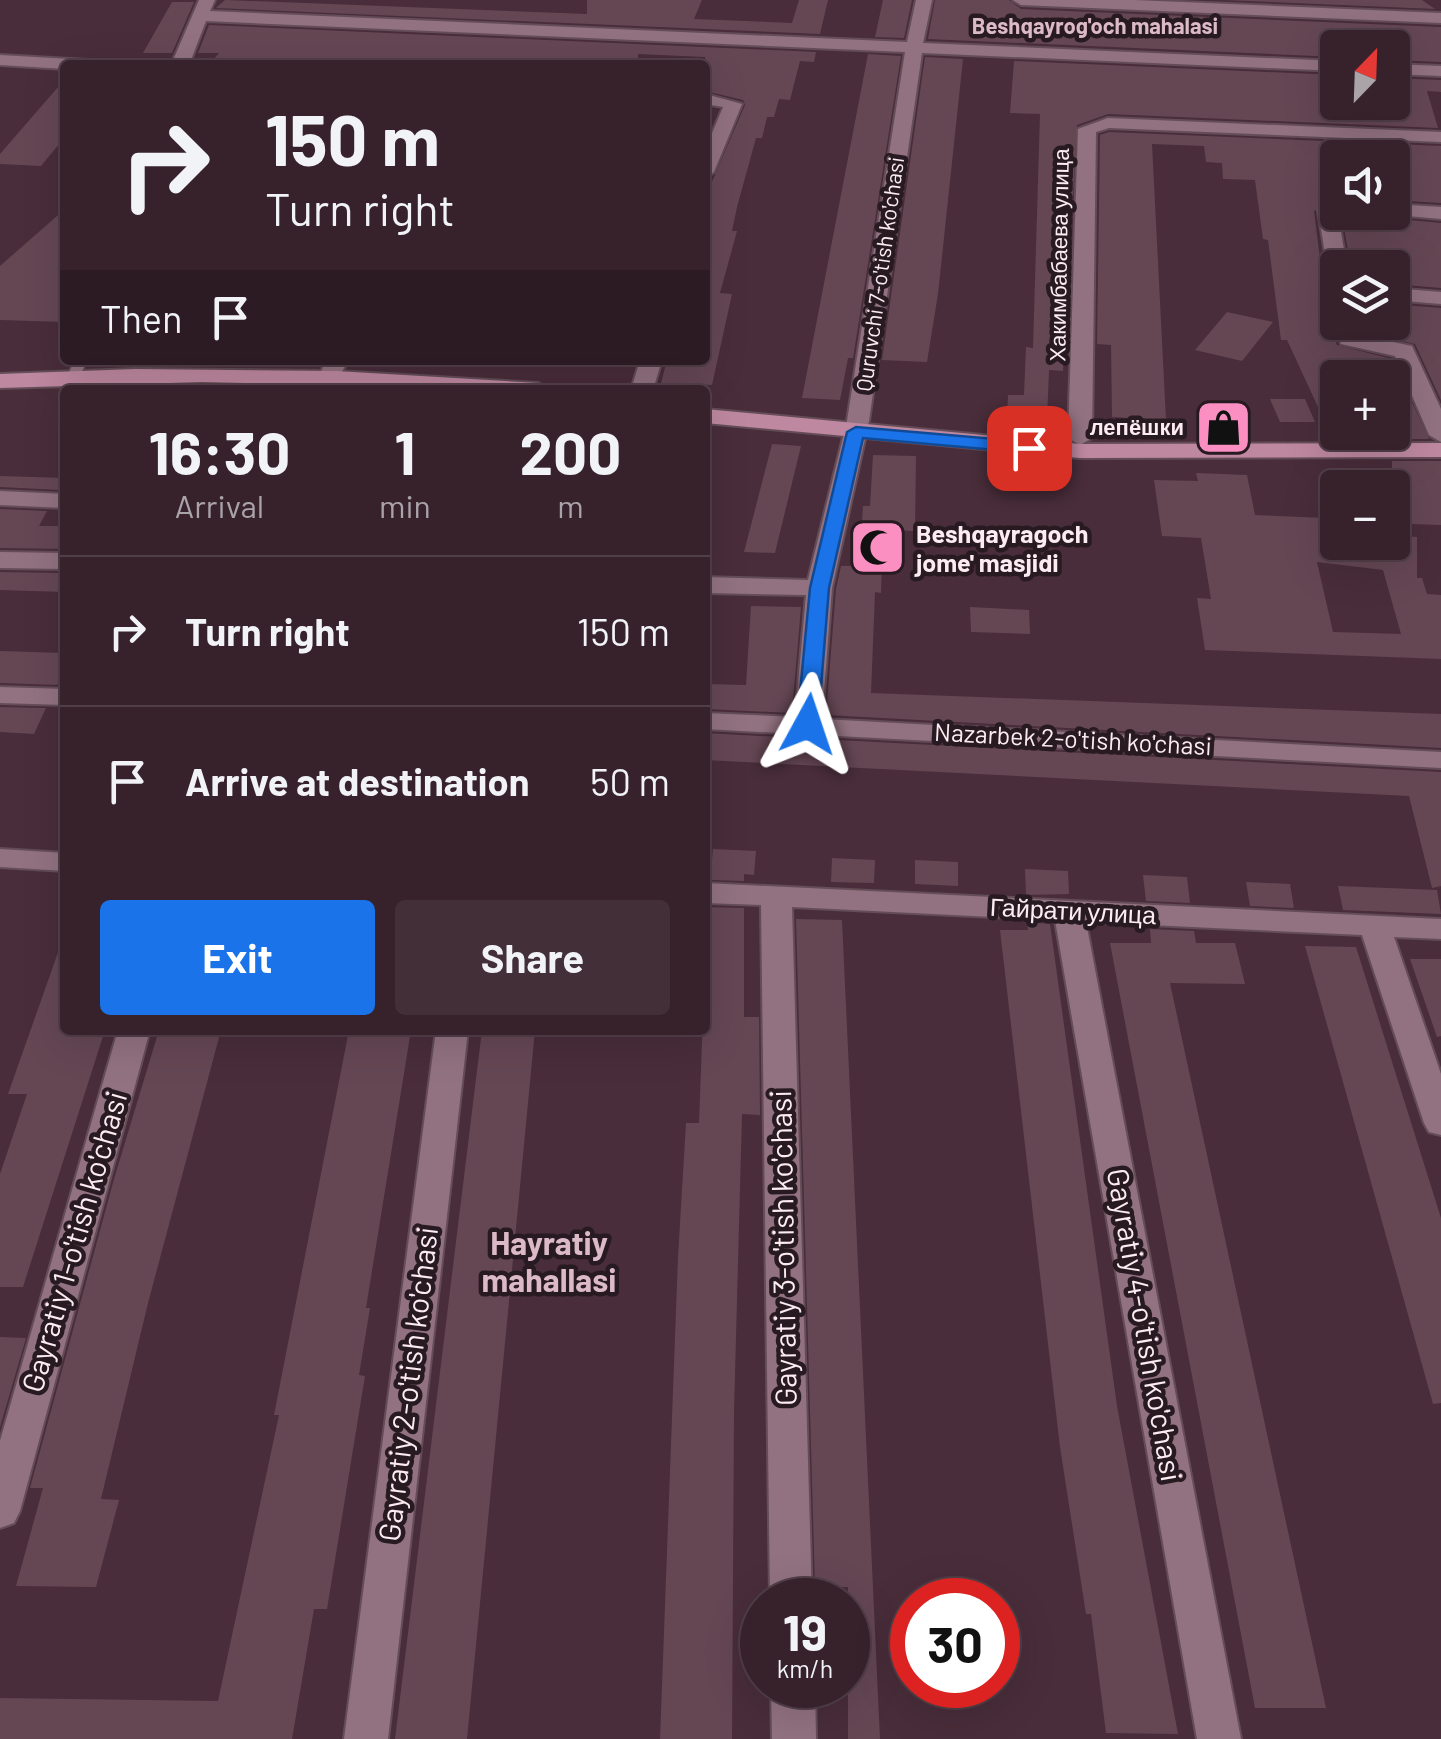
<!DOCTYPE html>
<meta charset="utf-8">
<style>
body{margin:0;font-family:Barlow,sans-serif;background:#422f38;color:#f1f3f6;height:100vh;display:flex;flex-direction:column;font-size:38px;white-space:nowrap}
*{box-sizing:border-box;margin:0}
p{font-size:32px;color:#aaa4a9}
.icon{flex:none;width:55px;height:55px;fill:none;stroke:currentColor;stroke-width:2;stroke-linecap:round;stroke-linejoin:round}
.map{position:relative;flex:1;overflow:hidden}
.details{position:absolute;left:60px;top:385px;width:650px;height:650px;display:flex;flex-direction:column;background:#37222c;border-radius:10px;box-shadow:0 10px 40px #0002,0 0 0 2px #513f48}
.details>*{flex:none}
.guide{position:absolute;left:60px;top:60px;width:650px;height:305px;border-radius:10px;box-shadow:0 10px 40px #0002,0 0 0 2px #513f48;background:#37222c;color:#f1f3f6;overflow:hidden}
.needle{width:65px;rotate:23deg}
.fabs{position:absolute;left:1320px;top:30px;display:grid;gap:20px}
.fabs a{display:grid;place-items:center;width:90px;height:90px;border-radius:10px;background:#37222c;box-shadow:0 10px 40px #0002,0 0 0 2px #513f48;font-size:50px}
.speed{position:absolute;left:740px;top:1578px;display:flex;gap:20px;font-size:50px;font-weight:700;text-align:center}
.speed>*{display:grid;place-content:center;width:130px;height:130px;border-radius:50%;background:#37222c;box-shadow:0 10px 40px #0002,0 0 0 2px #513f48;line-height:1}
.speed small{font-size:25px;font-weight:400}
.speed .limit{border:15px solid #d22;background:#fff;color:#111}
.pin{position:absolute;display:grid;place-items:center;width:85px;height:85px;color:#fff;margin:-42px;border-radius:20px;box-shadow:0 5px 15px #0006}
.me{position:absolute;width:110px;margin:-55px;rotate:5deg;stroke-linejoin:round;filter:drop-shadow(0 0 8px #0008)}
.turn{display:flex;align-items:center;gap:35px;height:210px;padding:0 40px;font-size:45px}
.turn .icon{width:130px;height:130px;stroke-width:2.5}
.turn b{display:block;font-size:70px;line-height:85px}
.then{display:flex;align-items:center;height:95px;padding:0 40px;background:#0003;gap:20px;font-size:38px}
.eta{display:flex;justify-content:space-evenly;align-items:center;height:170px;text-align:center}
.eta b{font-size:60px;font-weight:700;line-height:70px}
.action{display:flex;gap:20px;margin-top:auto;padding:20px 40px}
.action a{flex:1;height:115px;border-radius:10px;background:#1a73e8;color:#fff;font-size:40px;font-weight:700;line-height:115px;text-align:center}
.action a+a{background:#422f38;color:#f1f3f6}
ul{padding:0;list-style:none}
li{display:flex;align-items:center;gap:30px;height:150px;padding:0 40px;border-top:2px solid #513f48}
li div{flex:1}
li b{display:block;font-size:38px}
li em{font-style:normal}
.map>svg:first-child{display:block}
</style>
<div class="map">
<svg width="1441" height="1739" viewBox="0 0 1441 1739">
<rect width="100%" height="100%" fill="#492d3a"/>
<path fill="#654754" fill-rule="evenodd" d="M225,0l362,14v-14h115l-8,19 98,4 7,-23h29l-8,34 -604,-26z
M883,0h29l-8,38 -29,-1z
M935,0h74l12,9 420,18v35l-49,-2v-21l-54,-3v21l-410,-18z
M1223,0h199l13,9z
M172,2h22l-22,51h-29z
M209,25l607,27 -2,10 -14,-1 -10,39 -11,-1 -5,18h-7l-5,21h-6l-19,69 -5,24h5l-17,62 12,1 -20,91 -51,-2 6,-23h38v-162l40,-93 -2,-5 -38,-9v-34l-67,-3v11h-429l10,-12h-21z
M868,54l33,2 -48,302h-5l-8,42 -38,-2z
M925,57l38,2 -25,235 -11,68 -45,-2z
M1014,61l324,14v36l54,2v-35l49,2v12l-14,-1 11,37 -330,-14 -31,11 -14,246 -14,-1 -2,50 -40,-2 1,-23h16l2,-48 7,1 7,-234 -30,-1z
M65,79v58l-24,29 -41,-2v-10z
M1109,132l332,14v57l-49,-3v-51l-58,-3 4,53 -24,12 14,111 9,23 55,14 37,80h-37v-71l-54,1v38h-20l-31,-67h-6l-13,-100 -5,-1 -8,-59 -32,-1 -1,-16 -16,-1 -2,-16 -52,-2 14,276 -54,-3 -1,-72 -14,-1 3,-209z
M65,209v113l-65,-2v-54z
M1346,214l95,9v65l-49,-4v-16h-41l-9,-52z
M1392,304l49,4v92l-26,-56 -53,-12 -2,-10h32z
M1227,312l46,10 -31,39 -47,-11z
M1270,399h35l10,23h-35z
M772,444l29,2 -26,107 -31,-1z
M873,455l43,1 -1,75 -32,-1 -2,63 -6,-1 -4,101 570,21v34l-615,-33 10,-126 5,-23h18l4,-60h7z
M1392,461h49v64l-31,-1 -12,-40h-6z
M1196,473l51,2 8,40 71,3 7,24h59v-7l25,2v41h5l5,16 14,1v64l-236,-9 -8,-52 14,1 -10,-61 -39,-2 -8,-56 44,1zM1317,562l66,8 18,64 -68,-2z
M0,476l65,2v1l-6,11 -59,-3z
M0,509l47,2 -8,15h26v23l-65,-1z
M0,572l65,1v19l-65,-2z
M751,606l50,1 -9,106 -87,-4v-25l41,1z
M970,607l59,3 1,24 -59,-2z
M0,651l65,2v15l-8,17 -57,-2z
M0,707l46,1 -12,26 -34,-2z
M705,733l736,39v114l-9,2 -23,-92 -704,-36z
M713,849l43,2 -2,24 -10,-1v7l-34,-1z
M832,858l43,2 -1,23 -43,-1z
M915,860l43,2v24l-43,-2z
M1025,869l43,2 1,23 -43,1z
M1143,875l44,2 3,26 -44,-2z
M1246,882l44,2 4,24 -44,-2z
M1338,886l99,4 4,24 -98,-4z
M707,907l37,1v109h15l1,98 -18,-1 -8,297 -2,328h-72l18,-482 8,-134h13z
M796,919l46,1 38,819h-32v-152h-33z
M1027,922l23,2 67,482 61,328 -72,-1 -15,-119h-5l-26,-167 -60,-517h28z
M1150,929l44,2 2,12h39l10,41 -75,-1 156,725h-71l-145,-765h41z
M62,941l3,1v88h40l-82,257h-23v-113l27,-80h-19z
M1305,946l51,1 85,271v185l-8,1z
M1410,959h31v77l-4,1z
M159,1030h62l-73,273 -47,196 18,1 -23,87 -80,-1 27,-98h-13l84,-309z
M349,1030h62l-45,278h4l-11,67 6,1 -38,233h-13l-22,130h-292v-41l218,3 61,-286h-5z
M482,1030h53l-68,709h-72z
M0,1337l26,1 -26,89z"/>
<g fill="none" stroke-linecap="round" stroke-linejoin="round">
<defs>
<path id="lane" d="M75,360h12l-13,30 -11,2 -2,-3z"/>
<path id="street" d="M199,0h16l-5,11 697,31 9,-42h16l-9,43 415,18v10l-416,-18 -53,368 -37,167 -10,131 619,33v16l-736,-39v-16l90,4 11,-122 -101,-2v-16l103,3 39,-159 58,-369 -699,-31 -17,44h-18z
M1013,0h121l307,13v10l-420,-18z
M0,55l88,5 9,5h-32v4l-65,-4z
M1392,64l49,2v10l-49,-2z
M705,94l37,10 -28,68 -9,6v-28l18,-43 -18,-3z
M1108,118l333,14v10l-332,-14 -13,4 -4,306 -12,7 -12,-7 10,-309z
M1338,202v10h5l-5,2 9,54h-9v11l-10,-6 -10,-63z
M1392,204l49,3v12l-56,-5 7,-2z
M1392,288l49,4v12l-49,-4z
M1337,317l1,5h18l3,13 53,11 29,63v33l-12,-7 -34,-79 -54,-12 -7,-22z
M326,360h22l-15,30h-20z
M640,360h22l-9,30h-22z
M0,491l65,3v14l-65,-3z
M0,552l65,1v16l-65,-1z
M0,687l65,2v16l-65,-2z
M0,849l65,4v18l-65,-4z
M705,883l736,36v20l-47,-2 47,137v61l-12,-3 -5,-9 -62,-188 -276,-13 155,817h-44l-142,-819 -263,-13 20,693h-42l-9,-695 -56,-2z
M118,1030h32l-130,481 -6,12 -14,5v-87z
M436,1030h32l-80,709h-44z
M771,1685h44l1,54h-44z"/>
<path id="primary" d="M135,369l201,2 202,12 11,7 -347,-8 -202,6v-14z
M705,409l375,35 361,-1v14l-361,1 -375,-35z"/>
</defs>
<use href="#lane" stroke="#644d57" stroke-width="3"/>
<use href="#street" stroke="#644d57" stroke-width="4"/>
<use href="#primary" stroke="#644d57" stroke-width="4"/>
<use href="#lane" fill="#927280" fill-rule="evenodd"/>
<use href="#street" fill="#927280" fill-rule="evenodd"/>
<use href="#primary" fill="#be88a0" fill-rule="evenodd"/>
</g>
<path fill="#1a73e8" stroke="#114b97" stroke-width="2.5" d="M856,427l173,15 9,6 -9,5 -166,-15 -34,150 -11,136 -10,7 -11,-7 13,-136 37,-156z"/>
<defs>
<symbol id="shop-square" viewBox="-11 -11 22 22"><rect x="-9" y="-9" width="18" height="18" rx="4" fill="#fc8fc2" stroke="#271a20"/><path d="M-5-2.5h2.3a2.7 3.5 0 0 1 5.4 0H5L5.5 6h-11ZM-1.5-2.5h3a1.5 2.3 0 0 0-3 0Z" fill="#111"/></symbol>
<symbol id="mosque-square" viewBox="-11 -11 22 22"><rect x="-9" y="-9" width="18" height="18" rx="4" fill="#fc8fc2" stroke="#271a20"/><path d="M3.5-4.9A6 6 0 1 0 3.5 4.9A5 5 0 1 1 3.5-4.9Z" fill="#111"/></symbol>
</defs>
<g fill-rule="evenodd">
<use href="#shop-square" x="1192" y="396" width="63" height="63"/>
<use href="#mosque-square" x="846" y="516" width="63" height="63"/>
</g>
<g text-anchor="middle" stroke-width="9" stroke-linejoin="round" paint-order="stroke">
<g font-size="22" font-weight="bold" fill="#dcb9c7" stroke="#271a20">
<text x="1095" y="34">Beshqayrog'och mahalasi</text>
</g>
<g font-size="22" fill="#fdebf2" stroke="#271a20">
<text transform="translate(1059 255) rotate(-89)" y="8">Хакимбабаева улица</text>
<text transform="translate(880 274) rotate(-82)" y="8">Quruvchi 7-o'tish ko'chasi</text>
</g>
<g font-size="22" font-weight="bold" fill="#fdebf2" stroke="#271a20" text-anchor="end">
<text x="1184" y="435">лепёшки</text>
</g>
<g font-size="25" font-weight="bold" fill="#fdebf2" stroke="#271a20" text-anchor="start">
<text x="916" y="543">Beshqayragoch<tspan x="916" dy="29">jome' masjidi</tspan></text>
</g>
<g font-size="25" fill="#fdebf2" stroke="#271a20">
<text transform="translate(1073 739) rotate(3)" y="9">Nazarbek 2-o'tish ko'chasi</text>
<text transform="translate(1073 911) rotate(3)" y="9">Гайрати улица</text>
</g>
<g font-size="30" fill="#fdebf2" stroke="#271a20">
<text transform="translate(75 1242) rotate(-74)" y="10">Gayratiy 1-o'tish ko'chasi</text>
<text transform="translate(784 1248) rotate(-91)" y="10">Gayratiy 3-o'tish ko'chasi</text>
<text transform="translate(1144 1325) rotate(80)" y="10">Gayratiy 4-o'tish ko'chasi</text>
<text transform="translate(409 1384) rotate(-83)" y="10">Gayratiy 2-o'tish ko'chasi</text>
</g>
<g font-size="32" font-weight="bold" fill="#dcb9c7" stroke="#271a20">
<text x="549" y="1255">Hayratiy<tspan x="549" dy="37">mahallasi</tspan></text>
</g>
</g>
</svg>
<div class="fabs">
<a><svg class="needle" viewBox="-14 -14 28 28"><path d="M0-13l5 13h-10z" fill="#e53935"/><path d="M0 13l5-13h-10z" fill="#aaa4a9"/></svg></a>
<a><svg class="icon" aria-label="sound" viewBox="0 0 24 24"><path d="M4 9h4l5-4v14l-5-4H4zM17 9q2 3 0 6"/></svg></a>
<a><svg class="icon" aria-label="layers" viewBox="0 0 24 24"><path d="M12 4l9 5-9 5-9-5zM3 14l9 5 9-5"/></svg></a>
<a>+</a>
<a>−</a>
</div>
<div class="speed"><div>19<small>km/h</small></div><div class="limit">30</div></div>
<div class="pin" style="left:1029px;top:448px;background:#d93025"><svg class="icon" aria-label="arrive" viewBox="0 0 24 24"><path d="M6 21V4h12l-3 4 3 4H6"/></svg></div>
<svg class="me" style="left:808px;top:724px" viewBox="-20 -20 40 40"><path d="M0-17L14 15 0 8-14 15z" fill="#1a73e8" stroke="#fff" stroke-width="4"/></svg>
<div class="guide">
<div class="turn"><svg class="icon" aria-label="right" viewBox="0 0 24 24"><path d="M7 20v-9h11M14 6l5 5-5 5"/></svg><div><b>150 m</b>Turn right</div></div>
<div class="then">Then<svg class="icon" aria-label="arrive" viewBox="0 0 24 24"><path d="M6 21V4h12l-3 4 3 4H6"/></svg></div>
</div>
<section class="details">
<div class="eta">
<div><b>16:30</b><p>Arrival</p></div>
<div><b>1</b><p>min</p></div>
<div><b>200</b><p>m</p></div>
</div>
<ul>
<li><svg class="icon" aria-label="right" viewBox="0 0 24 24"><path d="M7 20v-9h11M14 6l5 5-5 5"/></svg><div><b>Turn right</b></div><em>150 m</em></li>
<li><svg class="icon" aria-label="arrive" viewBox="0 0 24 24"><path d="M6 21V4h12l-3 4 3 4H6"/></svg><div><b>Arrive at destination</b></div><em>50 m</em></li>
</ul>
<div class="action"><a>Exit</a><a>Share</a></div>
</section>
</div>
